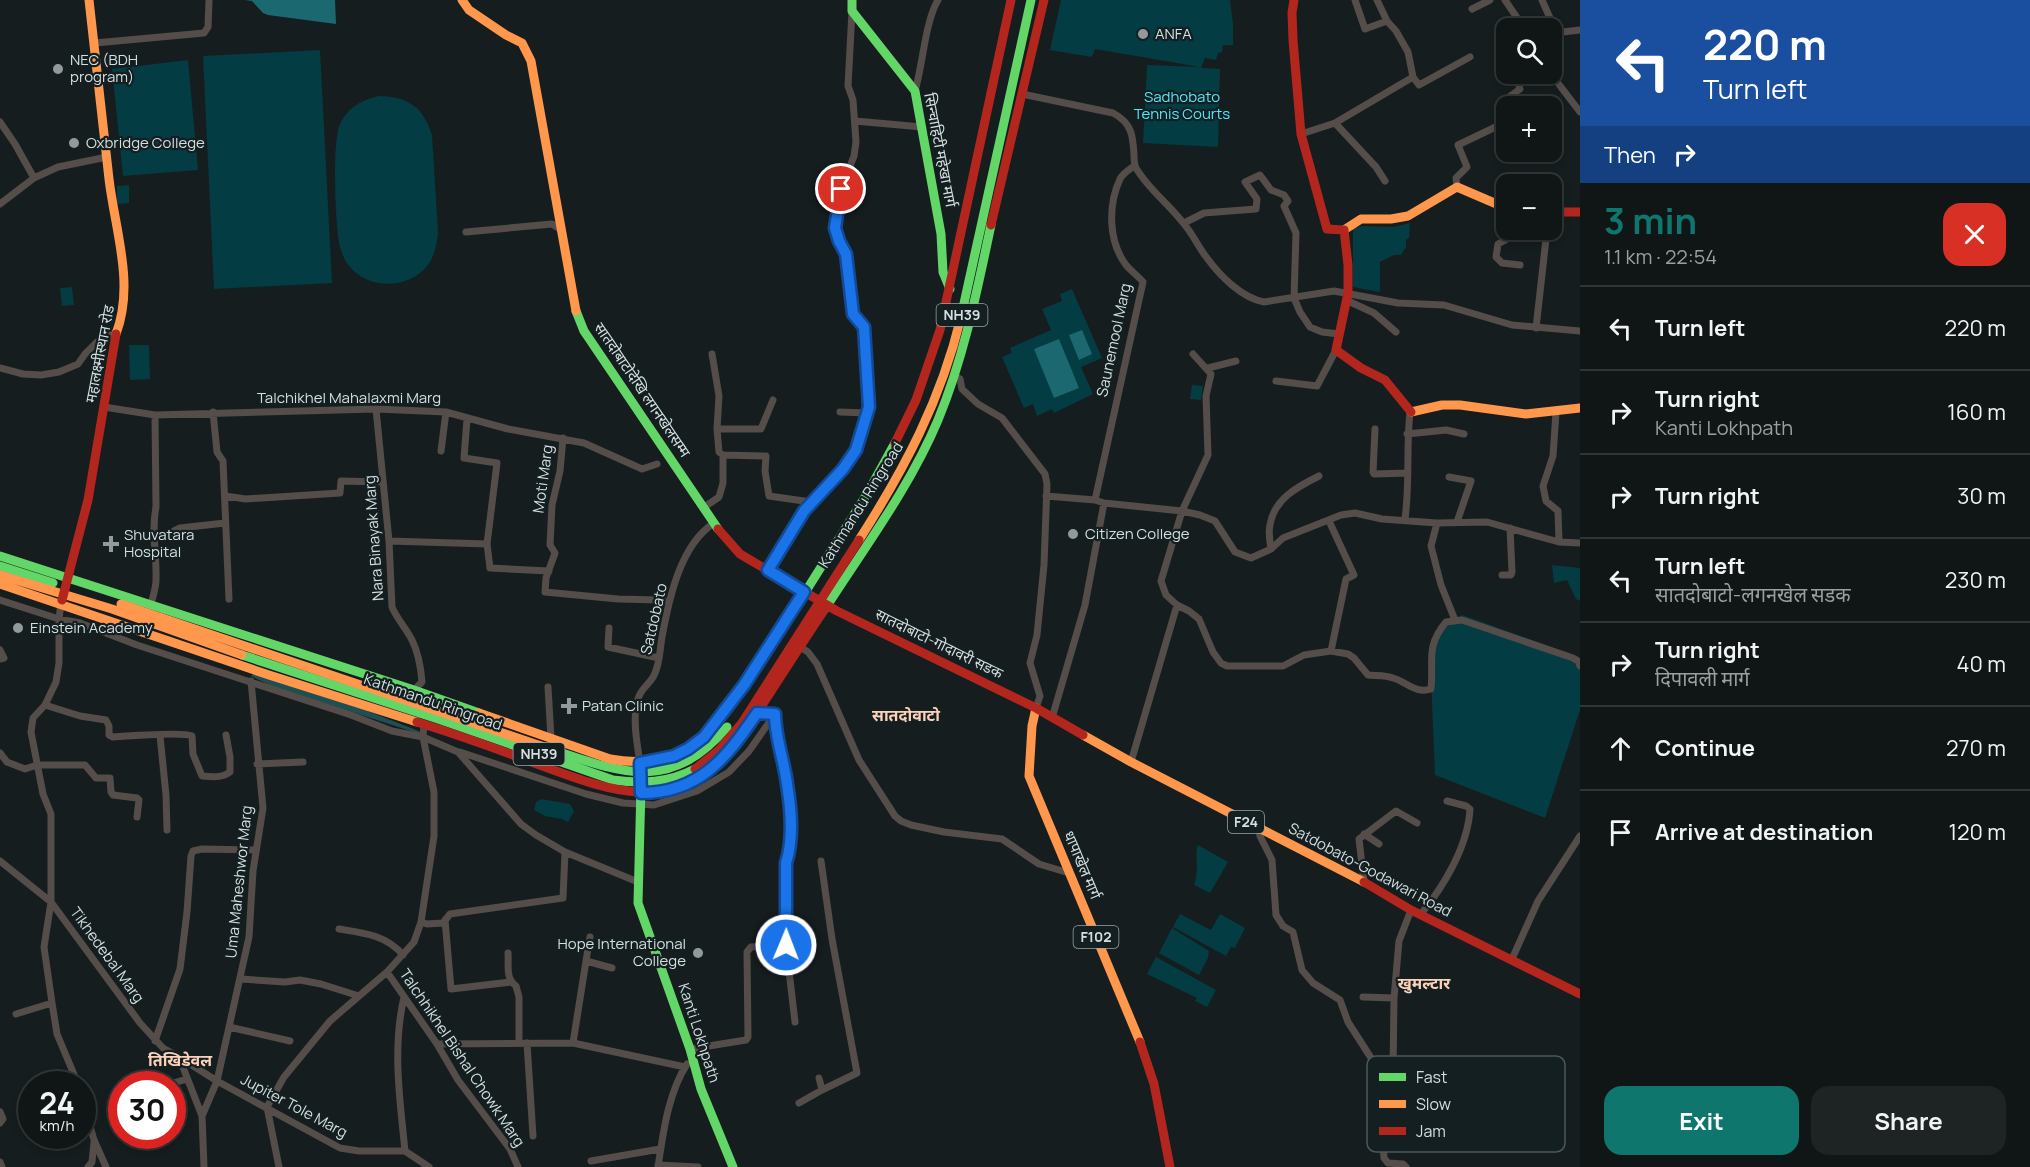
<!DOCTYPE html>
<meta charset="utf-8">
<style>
body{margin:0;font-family:Manrope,"Noto Sans Devanagari",sans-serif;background:#1e2323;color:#f1f3f6;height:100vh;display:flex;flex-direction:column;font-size:22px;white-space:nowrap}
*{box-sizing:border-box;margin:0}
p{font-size:20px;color:#9c9fa1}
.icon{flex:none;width:33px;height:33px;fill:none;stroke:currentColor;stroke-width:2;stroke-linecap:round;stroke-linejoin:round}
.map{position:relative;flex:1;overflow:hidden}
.details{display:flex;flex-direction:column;background:#101616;width:450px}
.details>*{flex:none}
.guide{background:#1a4fa0;color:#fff;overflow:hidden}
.tools{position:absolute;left:1496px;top:18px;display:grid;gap:12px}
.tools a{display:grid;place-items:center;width:66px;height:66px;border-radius:12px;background:#101616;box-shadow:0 3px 9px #0003,0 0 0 2px #303535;font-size:30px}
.speed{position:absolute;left:18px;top:1071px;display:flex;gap:12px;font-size:30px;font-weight:700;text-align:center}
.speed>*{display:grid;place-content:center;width:78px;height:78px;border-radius:50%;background:#101616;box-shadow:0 3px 9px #0003,0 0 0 2px #303535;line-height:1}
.speed small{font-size:15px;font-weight:400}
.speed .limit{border:9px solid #d22;background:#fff;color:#111}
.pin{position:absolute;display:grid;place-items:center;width:51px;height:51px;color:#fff;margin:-26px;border:3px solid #fff;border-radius:50%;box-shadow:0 2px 6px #0007}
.me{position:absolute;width:66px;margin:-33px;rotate:1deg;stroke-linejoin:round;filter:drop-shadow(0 0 4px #0008)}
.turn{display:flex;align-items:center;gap:21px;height:126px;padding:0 24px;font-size:27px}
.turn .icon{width:78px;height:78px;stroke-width:2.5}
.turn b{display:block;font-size:42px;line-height:51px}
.then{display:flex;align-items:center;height:57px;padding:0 24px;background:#0003;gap:12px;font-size:22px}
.round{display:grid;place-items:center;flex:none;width:63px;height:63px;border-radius:18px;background:#1e2323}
.summary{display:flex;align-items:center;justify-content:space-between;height:102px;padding:0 24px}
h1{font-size:36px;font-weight:700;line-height:45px;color:#0f766e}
.primary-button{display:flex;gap:12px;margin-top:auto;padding:12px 24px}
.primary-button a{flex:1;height:69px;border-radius:18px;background:#0f766e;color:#fff;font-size:24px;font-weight:700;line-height:69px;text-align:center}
.primary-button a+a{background:#1e2323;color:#f1f3f6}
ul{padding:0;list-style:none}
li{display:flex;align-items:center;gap:18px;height:84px;padding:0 24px;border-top:2px solid #303535}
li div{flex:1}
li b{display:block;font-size:22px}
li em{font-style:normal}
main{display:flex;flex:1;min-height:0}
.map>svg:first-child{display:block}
</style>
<main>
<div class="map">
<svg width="1580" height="1167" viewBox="0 0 1580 1167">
<rect width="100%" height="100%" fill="#161d1e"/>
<path fill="#033c42" d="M1061,0h169l3,24v21h-10l-1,7 -4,1 -2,7 -11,-2 -4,10 19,1 -2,78 -75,-4 4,-78 53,2 -105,-18 -3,8 -42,-7z
M320,50l12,233 -118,6 -11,-233z
M122,54v10h-18v-9z
M188,60l10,110 -75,6 -11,-107z
M379,96c30,1 44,11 53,39l6,97c-1,12 -3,24 -11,34 -18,23 -58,24 -77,1 -5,-5 -8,-13 -10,-20 -5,-19 -8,-107 0,-123 8,-17 22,-24 39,-28z
M129,185v18l-12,1v-18z
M1410,223l-1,15 -3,2v7l-5,8h-7l-14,7v30l-27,-5v-59l10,-2 30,1z
M72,287l2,18 -12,1 -2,-18z
M1072,289l30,69 -21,9 12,27 -39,19 -2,-4 -15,7 -4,-12 -9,4 -22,-51 10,-4 -2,-5 41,-18 -9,-21 20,-8 -2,-7z
M129,345h20l1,34 -20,1z
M1192,385l11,1 -2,14 -11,-1z
M1552,565l28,3v33l-4,-2 -9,-19 -13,3z
M1463,615l115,42 2,4v49l-35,108 -110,-43 -5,-121 16,-32z
M541,799l29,5 4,7 -6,11 -6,-3 -17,-3 -11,-6 2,-8z
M1198,845l30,17 -18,31 -16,-8c6,-16 0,-31 4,-40z
M1180,914l31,16 9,-16 25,14 -10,20 -4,-1 -5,9 -53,-29z
M1172,928l37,23 -1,7 -9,17 -40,-22z
M1156,957l60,33 -9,17 -12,-6 2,-3 -50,-24z"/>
<path fill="#1f4f54" d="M256,671l89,31 76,30 -1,2 -151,-49 -18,-9z"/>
<path fill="#1b6870" d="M245,0h90l1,24 -68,-9 -5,-2 -11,-12z
M1082,330l10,24 -13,6 -10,-25z
M1059,339l20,49 -25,10 -20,-49z"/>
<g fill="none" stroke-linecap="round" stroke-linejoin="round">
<path stroke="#544d49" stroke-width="7" d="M1355,0l10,29 22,-8
M1377,0l10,21 9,10 12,21 5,25 6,8 51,-28
M1505,0l19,28
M1542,0l12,27 9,5 17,-2
M1472,9l18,-9
M95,43l109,-10 4,-6 1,-27
M1551,74l29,38
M915,91c8,-27 10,-69 23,-91
M1022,94l91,19c19,10 20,23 21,42 0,5 0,9 2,13 13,22 33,36 48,56 9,10 14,23 23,34 13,18 35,40 57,44l70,-11 64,12 46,2 68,20 68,6
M1513,106l-4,-9 11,-8 -5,-15
M855,121l67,6
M0,122l15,22 19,34
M1335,123l41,44 9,14
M1301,134l34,-11 78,-46
M1457,187l-1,-9 11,-11 -9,-22 48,-23
M0,204l34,-26 24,-11 49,-10
M1184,223l20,-10 52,-4 1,-10 -12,-17 15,-7 11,15 13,5 4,6 -4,5 12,27 -2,65 6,14 10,15 12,5 17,2
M1510,230l-1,8 -11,6 -2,13 6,6 18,2
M466,232l86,-8 8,5
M1346,300l28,13 22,19
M1536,328l11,-98
M1193,354l18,20 -5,22 2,59 -26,56 -21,70 5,14 11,10 12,6 10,8 14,33 8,11 6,3h56l21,-11 27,-4 17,3 6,4 14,17c8,1 17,0 25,3 14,4 22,16 38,11 3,-28 -6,-42 15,-67l16,-2 111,38 5,3 2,5
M0,368l23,6 18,1 18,-3 19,-8 7,-10 12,-12 20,-11
M1208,368l28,-7
M955,376l5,3 2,10 16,15 24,14 43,56 2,10 -3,81 -7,70 -7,28 10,33 -4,12
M1276,381l41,5 19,-36
M104,407l51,8 221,-6 70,3 62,17 76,14 58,26 15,-5
M376,409l13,132 3,66c5,12 14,21 20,33 6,12 9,29 10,42l-8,8
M213,412l4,40 6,9 6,138
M840,412l26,1
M1556,412l-3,44 -10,30 3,15 12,10 1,31
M467,419l-3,39 33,5 -10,81
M717,429h44l12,-29
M1375,429l-2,43 1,2 34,-1
M1407,434l39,-4 18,4
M563,438l-3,33 -8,34 -2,40 5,8 -9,25 -1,14 73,7 41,1 10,2
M441,451l5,-39
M723,455l43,1 -1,15 4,25 42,6
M1449,477l22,4 -14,41
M225,496l21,3 94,-6 1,-12 42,1
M1046,496l49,4 9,3 78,8 18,4 15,6 20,31 16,6 20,-9 12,-11 58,-23 14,-2 27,6 55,4 50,-1 72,20 21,1
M1095,500l48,-218c-5,-6 -12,-11 -17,-17 -18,-24 -18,-60 -6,-86 3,-6 10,-10 14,-13
M703,508l16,-11 4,-14v-28l-4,-3 -2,-23 2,-33 -7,-42
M1405,519c5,-36 1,-71 5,-107
M1329,521l25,54 -8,4 -15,72
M1437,523l-6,23 10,39 14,35
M153,536l15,-2 12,-6 45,-5
M389,541l98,3 3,24 59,3
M1271,549c-1,-7 -3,-17 -1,-24 4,-26 27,-38 49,-49
M768,570l13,-24 30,-44 4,-3 28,-30 13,-19 13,-43 -5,-79 -11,-14 -7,-60 -7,-13 -4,-13 6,-39 13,-33 2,-14 -3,-42 -5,-14 4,-75
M1502,575h9l1,-3 -2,-44
M0,600l59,19 21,4 57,22 214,70 41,16 31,6 35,15 63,72 15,11 29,17 73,30
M61,603l-2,16v44l-3,19 -11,23 -12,13 -2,14 12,62 8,20v88l89,121 23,25 16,9 23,59 2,51
M151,604c2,-8 5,-16 5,-24 1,-25 -5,-48 0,-73l-1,-92
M609,628l-1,19 51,11
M800,647l8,5 9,12 42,96 36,56 6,5 10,4 33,7 58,7 37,25 30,9
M0,650l4,8 -4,1
M548,687l3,51
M45,705l35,11 26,4 3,6v9l4,2c14,-1 71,-5 79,-1l1,18 9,22c10,1 20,2 28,-4v-15l-4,-22
M757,713l18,1c0,23 9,46 12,70 4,25 7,54 -1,79v82l9,77
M1052,718l33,-113 19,-102
M424,725l-1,12 11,55v44l-13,86 -7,20 -27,30 50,72 21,36 52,69 8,18
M160,736l6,59 1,35
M460,752l126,42 37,9 31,2 43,-14 32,-19 20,-21 26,-37
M0,753l7,9 18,7 12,-4h48l11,13h14l1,14 2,3 24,3 2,2 -2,17
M1131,762l46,-157
M640,763c-3,-20 -8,-45 -2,-64 3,-12 14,-16 17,-26 5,-11 5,-25 7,-36 7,-38 18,-92 52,-114
M257,764l46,-2
M1259,829l1,7 12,24 4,55 7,11 10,6 9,38 11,13 27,17 8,22 25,39 4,9 3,29 4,59 4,5 15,1 3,3
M1364,834l15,10
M0,861l51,41 -7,45 8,56 5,31 21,50
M821,861l11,78 25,134 -35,17
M1364,882l-5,-43 37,-28 21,12
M1411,910l-12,31 -5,57 -1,75 16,3 72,3
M1421,914c23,-28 47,-68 49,-105l-4,-3 -19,-5
M445,920l6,69 60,-7
M421,922l6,2 16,-1 7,-9 113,-16 2,-46
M339,929c25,4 47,6 64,26
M508,953c1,12 -3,25 8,33l3,11v46
M1512,959l26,-58 42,-65
M586,961l4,-24
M241,979l44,3 15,-2 21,4 38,12
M404,997c-12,52 -4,103 1,154
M1363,997l31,1
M16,1014l36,-11
M229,1027l61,14
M155,1041l25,-72 7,-57 4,-56 2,-5 9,-2 53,1
M527,1043l6,93
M573,1043l13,-82 26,7
M437,1044l136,-1 112,24
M690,1049l56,-9 2,-3 -1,-85 4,-5 35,-2
M179,1057l38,24 123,67 19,3h46l24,16
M1430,1076l1,-9 20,1v9
M170,1084l17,-5
M82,1099l12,41 12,27
M118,1100l4,-1
M799,1103l23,-13 -3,-12
M0,1112l3,7 -3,4
M202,1116l15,-35 32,-144 4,-66 10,-63 -12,-127
M591,1161l69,-12
M0,1162l2,5
M658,1165l40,2
M88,1167l4,-5 2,-20
M279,1167l-12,-60 17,-30 46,-56 57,-49
M658,1167c5,-33 10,-74 29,-103"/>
<path stroke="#63d668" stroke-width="9" d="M852,0v11l63,80 26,143 2,38 7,17
M576,311l8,20 134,198
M961,317l70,-317
M0,556l414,134 65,23
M0,566l53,17
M825,609c39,-61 85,-122 113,-189 26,-63 39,-129 53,-195
M242,655l196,64 175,61c29,4 55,3 82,-11
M755,672l112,-178 28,-51
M541,746c74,24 126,51 186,-19
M641,787l-3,116 52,146 11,40 32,78"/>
<path stroke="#ff974d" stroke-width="9" d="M89,0c7,60 13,119 20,179 6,51 26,105 7,155
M462,0l7,10 37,25 16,8 9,18 45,250
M1344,230l17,-11h30l17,-3 49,-29 49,21
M1411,412l31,-7h18l66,9 54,-6
M859,540c46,-72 82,-140 102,-223
M0,575l112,34 130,46
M0,584l269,91 148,47
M121,604l420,142
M1036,708l-4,18 -3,50 111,266
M479,713l131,46c74,14 108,-31 145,-87
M1083,735l48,27 233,120"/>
<path stroke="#b3261e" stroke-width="9" d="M1294,0l-2,13 1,27 8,94 26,95 17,1 4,35v28l-12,57 25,18 24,12 26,32
M1551,212h29
M991,225l53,-225
M895,443l21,-43 24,-70 71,-330
M718,529l22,25 97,57 199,97 47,27
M62,600l26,-100 28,-166
M417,722c38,12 75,25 112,39 72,26 137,58 198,-8 17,-18 29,-39 43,-60 18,-28 36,-56 55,-84
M695,769l24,-19 23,-27 117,-183
M1364,882l47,28 169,84
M1140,1042l14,42 16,83"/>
</g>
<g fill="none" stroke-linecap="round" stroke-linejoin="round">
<defs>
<path id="route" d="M786,945v-82c8,-25 5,-54 1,-79 -3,-24 -12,-47 -12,-70l-18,-1c-30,44 -57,80 -116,80l-1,-30 34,-7 14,-7 16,-12 40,-52 60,-93 -36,-22 36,-59 39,-42 13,-19 13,-43 -5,-80 -11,-13 -7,-60 -7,-13 -4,-13 6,-39"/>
</defs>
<use href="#route" stroke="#114b97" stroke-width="15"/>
<use href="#route" stroke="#1a73e8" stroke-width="10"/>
</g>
<g fill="#939a9b" stroke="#131f21" stroke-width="2">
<circle cx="1143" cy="34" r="6"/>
<circle cx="58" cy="69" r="6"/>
<circle cx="74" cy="143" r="6"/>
<circle cx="1073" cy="534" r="6"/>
<path d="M108 535h6v6h6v6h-6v6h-6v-6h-6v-6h6z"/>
<circle cx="18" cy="628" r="6"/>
<path d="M566 697h6v6h6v6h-6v6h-6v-6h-6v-6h6z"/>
<circle cx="698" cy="953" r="6"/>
</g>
<g text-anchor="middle" stroke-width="4.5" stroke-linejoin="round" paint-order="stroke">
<g fill="#131f21" stroke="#9ca5a6" stroke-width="1.5">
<rect x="936.5" y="304" width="51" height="22" rx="4.5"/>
<rect x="513.5" y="743" width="51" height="22" rx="4.5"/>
<rect x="1228" y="811" width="36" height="22" rx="4.5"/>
<rect x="1073.5" y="926" width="45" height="22" rx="4.5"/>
</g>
<g font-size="14" font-weight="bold" fill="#d6dedf">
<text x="962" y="320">NH39</text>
<text x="539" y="759">NH39</text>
<text x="1246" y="827">F24</text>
<text x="1096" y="942">F102</text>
</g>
<g font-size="15" fill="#d6dedf" stroke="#131f21" text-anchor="start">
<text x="1155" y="39">ANFA</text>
<text x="70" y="65">NEC (BDH<tspan x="70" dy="17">program)</tspan></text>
<text x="86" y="148">Oxbridge College</text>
<text x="1085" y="539">Citizen College</text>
<text x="124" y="540">Shuvatara<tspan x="124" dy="17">Hospital</tspan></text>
<text x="30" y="633">Einstein Academy</text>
<text x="582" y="711">Patan Clinic</text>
<text x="686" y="949" text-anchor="end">Hope International<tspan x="686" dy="17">College</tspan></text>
</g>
<g font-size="15" fill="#54e8fa" stroke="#131f21">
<text x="1182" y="102">Sadhobato<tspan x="1182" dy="17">Tennis Courts</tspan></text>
</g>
<g font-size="15" fill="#d6dedf" stroke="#131f21">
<text transform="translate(940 150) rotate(79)" y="5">सिन्चाहिटी महेखा मार्ग</text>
<text transform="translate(1114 340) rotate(-78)" y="5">Saunemool Marg</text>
<text transform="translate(100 354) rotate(-79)" y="5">महालक्ष्मीस्थान रोड</text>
<text transform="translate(642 390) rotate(56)" y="5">सातदोबाटोदेखि लगनखेलसम्म</text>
<text x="349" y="403">Talchikhel Mahalaxmi Marg</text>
<text transform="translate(543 479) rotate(-82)" y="5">Moti Marg</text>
<text transform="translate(861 505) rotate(-58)" y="5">Kathmandu Ringroad</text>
<text transform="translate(374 538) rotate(-94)" y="5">Nara Binayak Marg</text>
<text transform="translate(654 619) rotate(-77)" y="5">Satdobato</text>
<text transform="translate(939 644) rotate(26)" y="5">सातदोबाटो-गोदावरी सडक</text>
<text transform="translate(433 702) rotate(19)" y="5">Kathmandu Ringroad</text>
<text transform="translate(1082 865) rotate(67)" y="5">धापाखेल मार्ग</text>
<text transform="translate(1370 870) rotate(28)" y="5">Satdobato-Godawari Road</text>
<text transform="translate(239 882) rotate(-84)" y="5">Uma Maheshwor Marg</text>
<text transform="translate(107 955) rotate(54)" y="5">Tikhedebal Marg</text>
<text transform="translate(699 1033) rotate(72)" y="5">Kanti Lokhpath</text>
<text transform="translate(462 1058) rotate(56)" y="5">Talchhikhel Bishal Chowk Marg</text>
<text transform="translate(294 1106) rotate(28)" y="5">Jupiter Tole Marg</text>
</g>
<g font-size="16" font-weight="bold" fill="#fed1ba" stroke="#131f21">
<text x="906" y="721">सातदोवाटो</text>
<text x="1424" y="989">खुमल्टार</text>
<text x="180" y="1066">तिखिडेवल</text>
</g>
</g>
<rect x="1367" y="1056" width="198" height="96" rx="9" fill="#131f21" stroke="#4e585a" stroke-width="1.5"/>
<rect x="1379" y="1073" width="27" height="8" fill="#63d668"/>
<rect x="1379" y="1100" width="27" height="8" fill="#ff974d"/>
<rect x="1379" y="1127" width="27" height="8" fill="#b3261e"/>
<g font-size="16" fill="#d6dedf">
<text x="1416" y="1083">Fast</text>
<text x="1416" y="1110">Slow</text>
<text x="1416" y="1137">Jam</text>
</g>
</svg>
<div class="tools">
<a><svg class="icon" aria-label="search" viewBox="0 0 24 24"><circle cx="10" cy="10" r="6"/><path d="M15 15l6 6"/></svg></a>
<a>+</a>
<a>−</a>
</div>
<div class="speed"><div>24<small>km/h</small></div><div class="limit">30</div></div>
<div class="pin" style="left:841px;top:189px;background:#d93025"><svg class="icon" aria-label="arrive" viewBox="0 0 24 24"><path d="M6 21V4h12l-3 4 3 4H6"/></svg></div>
<svg class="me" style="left:786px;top:945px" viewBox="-20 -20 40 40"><circle r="17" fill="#1a73e8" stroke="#fff" stroke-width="3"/><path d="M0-11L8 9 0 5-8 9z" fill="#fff"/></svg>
</div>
<section class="details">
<div class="guide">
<div class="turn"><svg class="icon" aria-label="left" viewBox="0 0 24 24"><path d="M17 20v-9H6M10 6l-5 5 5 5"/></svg><div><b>220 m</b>Turn left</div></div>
<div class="then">Then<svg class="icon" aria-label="right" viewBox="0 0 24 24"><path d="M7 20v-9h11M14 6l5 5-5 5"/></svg></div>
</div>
<div class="summary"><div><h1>3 min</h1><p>1.1 km · 22:54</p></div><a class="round" style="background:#d93025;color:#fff"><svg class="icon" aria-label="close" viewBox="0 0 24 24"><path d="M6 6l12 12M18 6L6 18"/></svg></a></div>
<ul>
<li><svg class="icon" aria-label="left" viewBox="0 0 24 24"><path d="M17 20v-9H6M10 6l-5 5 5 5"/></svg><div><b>Turn left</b></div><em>220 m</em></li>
<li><svg class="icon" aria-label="right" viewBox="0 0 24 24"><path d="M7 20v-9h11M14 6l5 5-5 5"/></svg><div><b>Turn right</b><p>Kanti Lokhpath</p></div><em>160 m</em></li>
<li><svg class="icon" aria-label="right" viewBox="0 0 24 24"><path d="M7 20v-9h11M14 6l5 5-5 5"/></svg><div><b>Turn right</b></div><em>30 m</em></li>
<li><svg class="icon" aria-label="left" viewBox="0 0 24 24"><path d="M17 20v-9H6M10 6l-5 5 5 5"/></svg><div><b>Turn left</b><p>सातदोबाटो-लगनखेल सडक</p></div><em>230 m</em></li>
<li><svg class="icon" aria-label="right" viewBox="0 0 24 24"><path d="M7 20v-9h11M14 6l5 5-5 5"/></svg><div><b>Turn right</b><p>दिपावली मार्ग</p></div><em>40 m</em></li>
<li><svg class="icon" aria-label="ahead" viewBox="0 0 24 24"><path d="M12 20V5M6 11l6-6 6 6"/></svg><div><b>Continue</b></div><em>270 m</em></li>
<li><svg class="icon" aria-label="arrive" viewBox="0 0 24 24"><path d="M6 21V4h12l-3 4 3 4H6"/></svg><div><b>Arrive at destination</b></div><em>120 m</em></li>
</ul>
<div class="primary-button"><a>Exit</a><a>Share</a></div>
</section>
</main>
